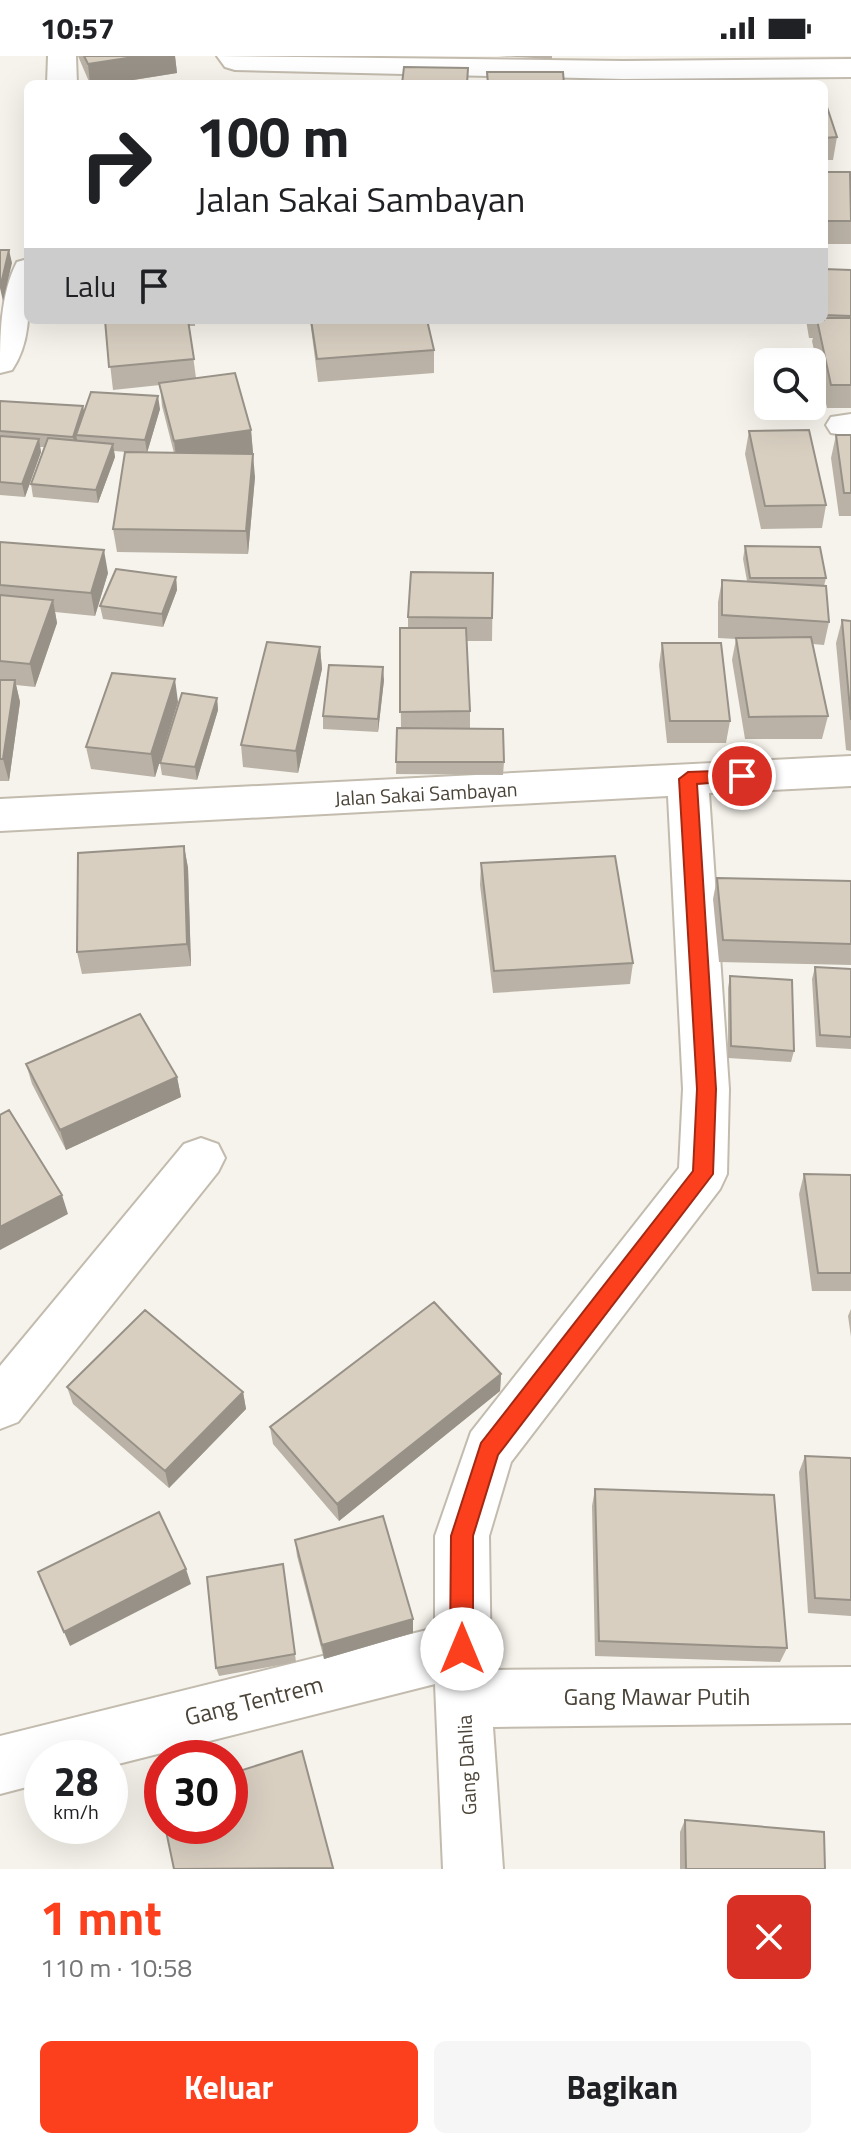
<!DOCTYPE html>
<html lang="id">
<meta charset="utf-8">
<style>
body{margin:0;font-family:"Titillium Web",sans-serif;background:#f6f6f6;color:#202124;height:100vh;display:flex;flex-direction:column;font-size:30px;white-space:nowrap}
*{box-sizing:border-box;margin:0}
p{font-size:26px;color:#757577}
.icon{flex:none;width:44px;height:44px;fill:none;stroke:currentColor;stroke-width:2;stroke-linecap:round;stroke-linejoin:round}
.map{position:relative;height:1813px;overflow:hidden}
.sheet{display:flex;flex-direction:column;background:#fff;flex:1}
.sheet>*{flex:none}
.top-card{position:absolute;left:24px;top:24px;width:804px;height:244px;border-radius:12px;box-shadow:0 8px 32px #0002;background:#fff;color:#202124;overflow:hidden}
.fabs{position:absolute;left:754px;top:292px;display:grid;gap:16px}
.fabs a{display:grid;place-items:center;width:72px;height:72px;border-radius:12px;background:#fff;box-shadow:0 8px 32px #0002;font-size:40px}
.speed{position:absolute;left:24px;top:1684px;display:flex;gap:16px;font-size:40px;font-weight:700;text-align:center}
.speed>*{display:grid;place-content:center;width:104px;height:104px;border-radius:50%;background:#fff;box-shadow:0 8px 32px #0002;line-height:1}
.speed small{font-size:20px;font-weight:400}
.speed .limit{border:12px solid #d22;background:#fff;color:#111}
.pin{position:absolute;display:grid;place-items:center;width:68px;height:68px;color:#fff;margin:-34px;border:4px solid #fff;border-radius:50%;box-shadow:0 2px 8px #0007}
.me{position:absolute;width:88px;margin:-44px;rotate:0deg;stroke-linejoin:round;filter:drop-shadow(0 0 6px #0008)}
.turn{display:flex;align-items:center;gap:28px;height:168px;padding:0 40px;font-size:36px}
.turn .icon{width:104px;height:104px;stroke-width:2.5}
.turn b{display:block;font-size:56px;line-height:68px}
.then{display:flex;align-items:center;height:76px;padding:0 40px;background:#0003;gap:16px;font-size:30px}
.round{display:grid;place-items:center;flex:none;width:84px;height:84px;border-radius:12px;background:#f6f6f6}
.overview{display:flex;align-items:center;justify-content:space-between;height:136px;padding:0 40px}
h1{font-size:48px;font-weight:700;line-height:60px;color:#fc3f1d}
.action{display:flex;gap:16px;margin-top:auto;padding:16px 40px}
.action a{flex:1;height:92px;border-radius:12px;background:#fc3f1d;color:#fff;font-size:32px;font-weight:700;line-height:92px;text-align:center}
.action a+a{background:#f6f6f6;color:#202124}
.status{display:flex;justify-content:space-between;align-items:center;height:56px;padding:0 40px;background:#fff;direction:ltr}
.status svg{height:22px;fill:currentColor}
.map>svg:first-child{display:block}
</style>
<div class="status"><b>10:57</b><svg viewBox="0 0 49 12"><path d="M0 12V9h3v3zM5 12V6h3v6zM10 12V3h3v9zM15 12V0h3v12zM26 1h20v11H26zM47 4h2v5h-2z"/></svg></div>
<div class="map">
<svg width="851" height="1813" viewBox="0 0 851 1813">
<rect width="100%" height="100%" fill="#f6f3ec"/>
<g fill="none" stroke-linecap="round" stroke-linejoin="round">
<defs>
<path id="street" d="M48,0h28l1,28h-30z
M217,0l406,5 228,-2v18l-228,2 -388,-9 -10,-3z
M28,203c0,38 6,79 -16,111l-12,3c0,-36 0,-79 17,-111z
M851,358v22l-20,-3 -5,-8 5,-8z
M851,700v30l-142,7 20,296 -2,85 -7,15 -209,273 -22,74 2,134 360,-3v56l-358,4 10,142h-60l-8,-185 -325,82v-8h-68v25l-42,11v-58l435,-108v-92l36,-104 208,-264 4,-79 -15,-293 -668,35v-32z
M201,1082l17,6 7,14 -7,14 -200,250 -18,7v-63l184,-222z"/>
</defs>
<use href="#street" stroke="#c2bbae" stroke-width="4"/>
<use href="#street" fill="#fff" fill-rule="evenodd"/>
</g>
<path fill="#bab2a6" d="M78,0h97l2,17 -69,11h-18z
M498,0h54v3z
M824,42l13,39 -4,23h-9z
M824,116l27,3v69h-27z
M824,213l27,1v138h-24l-15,-67 1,-3h-4l-3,-18h18z
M105,264h90v6h-6l7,52 55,52 2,23 -7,1 9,23 -7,77 -131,-2 -4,-23 25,-76 -24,-2 1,6 -17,46 -65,-6 -2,-13 14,-37h-5l1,5 -16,45 -25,-2v-94l84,10 76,-2 -13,44h27l-12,-47 -2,-21 -47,5z
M310,264h117l7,30v23l-116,9z
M749,375l77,74 -4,23 -61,1 -16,-75z
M836,379h15v81h-12l-8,-58z
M0,486l108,31 -13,43 -40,-4 2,11 -22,64 -19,-2 4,17 -11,79h-9z
M745,490l81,32 -2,8 5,36 -5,23 -11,-1 15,72 -6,23h-77l-13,-79 4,-21 -18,-1v-36l4,-22 25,1 -4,-22z
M493,517l-1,68h-25l3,70v18l34,33 -1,13 -107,-1 1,-46h4l-1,-100h8v-11z
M176,521l1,13 -14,37 -60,-8 -3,-13z
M842,564l9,1v130l-5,-1 -10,-107z
M662,587l68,78 -4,22h-59l-8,-78z
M320,591l2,22 -24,104 -55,-6 -2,-22z
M384,624l-6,52 -55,-3v-13z
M217,642l1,12 -21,70 -35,-5 -2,-12z
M178,646l-23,75 -64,-8 -5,-22z
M184,790l4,22 3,98 -109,8 -5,-22z
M481,807l152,100 -3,21 -137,9 -13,-108z
M717,822l134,3v84l-132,-3 -6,-63z
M815,911l36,2v80l-35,-2 -4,-68z
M730,920l64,75 -3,11 -63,-4v-70z
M26,1008l151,13 4,20 -115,53 -34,-66z
M804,1118l47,1v116h-39l-13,-97z
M851,1253v28l-3,-21z
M501,1318l-1,17 -161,130 -66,-77 -3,-17z
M67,1331l176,5 3,17 -77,79 -96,-84z
M805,1400l46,2v158l-43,-3 -9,-141z
M595,1433l192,159 -7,14 -185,-6 -3,-150z
M295,1484l118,79v14l-89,26 -27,-103z
M283,1508l13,98 -77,14 -3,-8z
M685,1764l140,49h-145v-37z"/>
<path fill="#979187" d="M140,0h35l2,17 -69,11h-18l-2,-20z
M9,194l3,13 -9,38 -3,-13z
M158,340l2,13 -13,44 -2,-13z
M83,350l3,13 -10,16 2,8 -3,6 -2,-12z
M251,374l2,23 -76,11 -3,-23z
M39,383l2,13 -16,45 -3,-13z
M113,388l2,13 -17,46 -2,-13z
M253,398l2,23 -7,77 -2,-23z
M104,494l4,23 -13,43 -4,-23z
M176,521l1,13 -14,37 -1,-13z
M53,544l4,23 -22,64 -5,-23z
M320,591l2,22 -24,104 -2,-22z
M383,611l1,13 -6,52v-13z
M175,623l3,23 -23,75 -4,-23z
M15,624l5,22 -11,79 -6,-22z
M217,642l1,12 -21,70 -2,-13z
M184,790l4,22 3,98 -4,-22z
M177,1021l4,20 -115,53 -6,-20z
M62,1139l6,19 -68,36v-23z
M501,1318l-1,17 -161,130 -2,-17z
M243,1336l3,17 -77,79 -4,-17z
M186,1513l5,15 -121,62 -6,-14z
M413,1563v14l-89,26 -2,-14z"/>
<path fill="#d8cfc1" stroke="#979187" stroke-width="2" d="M84,0h56l-52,8z
M404,11l64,1 -1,16h-65z
M487,16h76l1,12h-76z
M690,26l61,1 1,1h-62z
M824,42l13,39 -13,1z
M824,116h26l1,49h-27z
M0,194h9l-9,38z
M824,213l27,1v46l-27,-1z
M824,262h27v67h-20l-14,-65h7z
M105,264h83l6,39 -85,8z
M311,264h116l7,30 -117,9z
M235,317l16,57 -77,11 -15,-58z
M91,336l67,4 -13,44 -69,-5z
M0,345l83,5 -10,31 -73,-6z
M809,374l17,75 -61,1 -16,-75z
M836,379h15v58h-7z
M0,380l39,3 -17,45 -22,-2z
M48,382l65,6 -17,46 -65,-6z
M125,396l128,2 -7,77 -133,-2z
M0,486l104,8 -13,43 -91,-8z
M745,490l75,1 6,31h-76z
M116,513l60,8 -14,37 -62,-8z
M411,516l82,1 -1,45 -84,-1z
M722,524l104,6 3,36 -107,-7z
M0,539l53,5 -23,64 -30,-3z
M842,564l9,1v99z
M400,572h66l4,83 -70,1z
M811,581l17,79 -79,1 -13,-79z
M267,586l53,5 -24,104 -55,-6z
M662,587h59l9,78h-60z
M329,609l54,2 -5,52 -55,-3z
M112,617l63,6 -24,75 -65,-7z
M0,624h15l-12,79h-3z
M182,637l35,5 -22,69 -35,-4z
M397,672l106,1 1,33h-108z
M184,790l3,98 -110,8 1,-99z
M615,800l18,107 -139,8 -13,-108z
M717,822l134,3v63l-128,-4z
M815,911l36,2v68l-31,-2z
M730,920l62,4 2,71 -63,-5z
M140,958l37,63 -117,53 -34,-66z
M9,1054l53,85 -62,32v-112z
M804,1118l47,1v98h-33z
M434,1246l67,72 -164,130 -67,-77z
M145,1254l98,82 -78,79 -98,-84z
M805,1400l46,2v142l-36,-2z
M595,1433l179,6 13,153 -188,-7z
M159,1456l27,57 -122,63 -26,-60z
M383,1460l30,103 -91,26 -27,-105z
M283,1508l12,90 -79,14 -9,-91z
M302,1695l31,117 -159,1 -9,-43h65v-52z
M162,1739v19l-4,-17z
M685,1764l139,12 1,37h-139z"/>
<path fill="#fc3f1d" stroke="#a42913" stroke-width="2" d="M742,714l6,2v8l-51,4 19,305 -3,85 -215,281 -25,81v113l-3,8 -8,3 -8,-3 -4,-8 1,-113 30,-93 212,-272 4,-82 -18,-310 9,-7z"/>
<g text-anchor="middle" stroke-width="6" stroke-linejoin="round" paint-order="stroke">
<g font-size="20" fill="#4b4439" stroke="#fff">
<text transform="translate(426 738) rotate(-3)" y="7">Jalan Sakai Sambayan</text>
<text transform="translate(467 1709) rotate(-93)" y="7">Gang Dahlia</text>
</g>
<g font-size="24" fill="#4b4439" stroke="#fff">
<text x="657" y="1649">Gang Mawar Putih</text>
<text transform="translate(254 1645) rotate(-14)" y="8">Gang Tentrem</text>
</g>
</g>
</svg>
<div class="fabs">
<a><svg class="icon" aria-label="search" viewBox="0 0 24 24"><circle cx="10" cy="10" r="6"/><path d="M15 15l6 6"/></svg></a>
</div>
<div class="speed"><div>28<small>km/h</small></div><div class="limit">30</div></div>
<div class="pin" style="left:742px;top:720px;background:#d93025"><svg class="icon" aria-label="arrive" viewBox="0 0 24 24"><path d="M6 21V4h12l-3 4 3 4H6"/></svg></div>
<svg class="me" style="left:462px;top:1593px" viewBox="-20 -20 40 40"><circle r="19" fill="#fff"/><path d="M0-13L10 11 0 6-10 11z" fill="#fc3f1d"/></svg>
<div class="top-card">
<div class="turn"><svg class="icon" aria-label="right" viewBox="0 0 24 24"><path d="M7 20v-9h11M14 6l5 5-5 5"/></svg><div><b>100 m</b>Jalan Sakai Sambayan</div></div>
<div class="then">Lalu<svg class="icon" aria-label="arrive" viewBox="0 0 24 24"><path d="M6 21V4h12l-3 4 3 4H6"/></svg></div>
</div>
</div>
<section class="sheet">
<div class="overview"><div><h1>1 mnt</h1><p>110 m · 10:58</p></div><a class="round" style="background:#d93025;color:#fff"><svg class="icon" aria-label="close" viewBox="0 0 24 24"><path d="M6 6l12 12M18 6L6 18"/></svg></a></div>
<div class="action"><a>Keluar</a><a>Bagikan</a></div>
</section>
